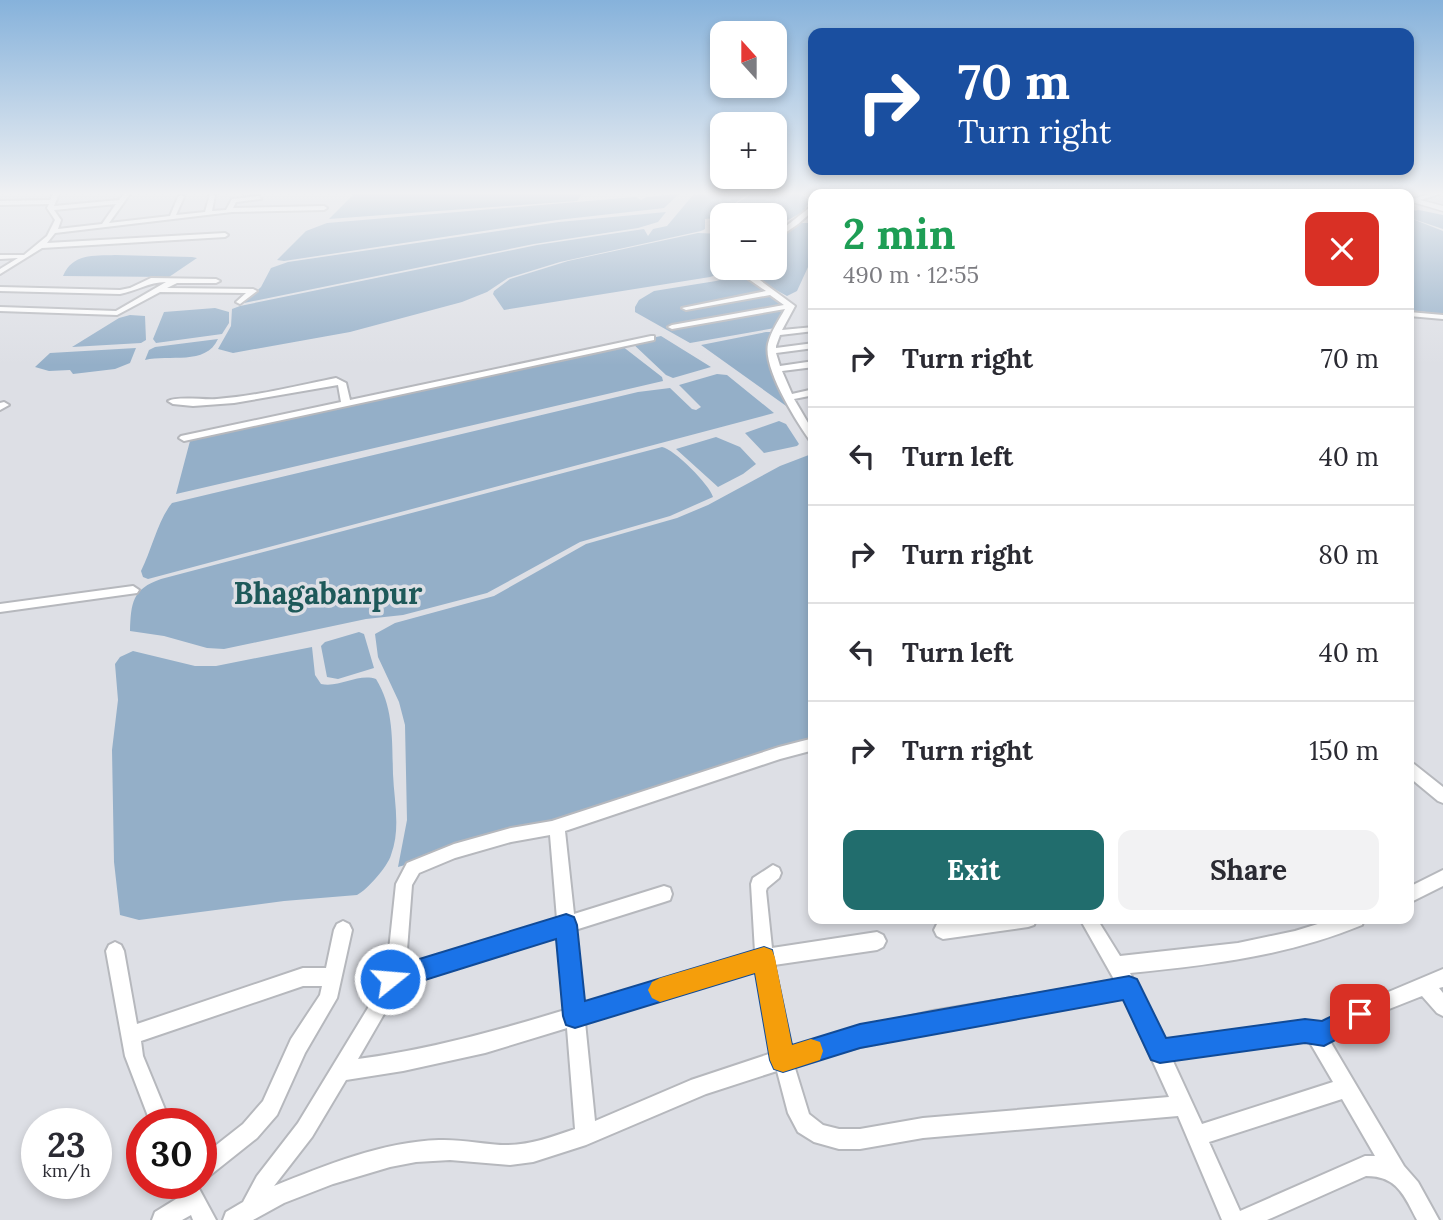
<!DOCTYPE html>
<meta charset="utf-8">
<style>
body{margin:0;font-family:Lora,serif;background:#f2f2f3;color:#2b2b33;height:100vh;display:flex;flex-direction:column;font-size:26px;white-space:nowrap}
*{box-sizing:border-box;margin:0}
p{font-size:23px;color:#7c7c81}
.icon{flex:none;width:38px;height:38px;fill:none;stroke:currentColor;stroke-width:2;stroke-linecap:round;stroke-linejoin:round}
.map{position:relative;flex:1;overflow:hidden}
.sheet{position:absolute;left:808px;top:189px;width:606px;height:735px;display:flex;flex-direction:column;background:#fff;border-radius:14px;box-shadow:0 4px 10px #0003}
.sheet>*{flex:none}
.guide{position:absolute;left:808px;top:28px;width:606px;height:147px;border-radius:14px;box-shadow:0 4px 10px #0003;background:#1a4fa0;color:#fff;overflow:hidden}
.needle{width:46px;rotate:339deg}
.fabs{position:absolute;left:710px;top:21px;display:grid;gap:14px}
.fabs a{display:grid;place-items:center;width:77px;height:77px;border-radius:14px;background:#fff;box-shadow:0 4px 10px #0003;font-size:35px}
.speed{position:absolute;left:21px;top:1108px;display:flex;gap:14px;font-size:35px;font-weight:700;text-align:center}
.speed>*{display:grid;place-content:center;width:91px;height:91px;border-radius:50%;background:#fff;box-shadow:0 4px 10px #0003;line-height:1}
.speed small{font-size:18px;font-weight:400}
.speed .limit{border:10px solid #d22;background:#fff;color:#111}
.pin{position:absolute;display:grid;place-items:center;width:60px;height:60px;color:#fff;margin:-30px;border-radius:14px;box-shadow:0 4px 10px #0006}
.me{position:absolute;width:77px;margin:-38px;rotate:73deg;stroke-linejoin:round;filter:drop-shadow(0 0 5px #0008)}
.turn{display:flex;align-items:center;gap:24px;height:147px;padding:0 35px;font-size:32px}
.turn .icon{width:91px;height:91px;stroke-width:2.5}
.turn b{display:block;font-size:49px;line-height:60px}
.round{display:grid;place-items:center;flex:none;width:74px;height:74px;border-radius:14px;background:#f2f2f3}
.summary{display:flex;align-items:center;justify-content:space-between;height:119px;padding:0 35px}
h1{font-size:42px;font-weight:800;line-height:52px;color:#1e9e55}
.cta{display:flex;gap:14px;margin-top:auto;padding:14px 35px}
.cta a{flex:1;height:80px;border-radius:14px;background:#216d6d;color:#fff;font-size:28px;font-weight:800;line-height:80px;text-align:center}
.cta a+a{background:#f2f2f3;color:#2b2b33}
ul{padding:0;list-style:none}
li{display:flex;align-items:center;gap:21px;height:98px;padding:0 35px;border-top:2px solid #e1e1e2}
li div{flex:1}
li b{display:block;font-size:26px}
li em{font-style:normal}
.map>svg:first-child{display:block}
</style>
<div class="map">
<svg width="1443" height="1220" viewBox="0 0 1443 1220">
<rect width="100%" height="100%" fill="#dddfe5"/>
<path fill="#94afc8" d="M354,194h228l-5,7 -248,18z
M679,194l-15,14 -8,1 -99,11 -273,41 -7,-1 29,-29 21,-8 309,-26 5,3 6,-3z
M748,194l-34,24 -9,1v10l-4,2 -141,31 -52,16 -21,14 -25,10 -112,30 -117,21 -15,-4 13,-23 1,-17 8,-3 297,-61 107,-16 4,7 5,-7 14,-3 26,-31z
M752,194h47l12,7 -10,12 -26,14v-12l-52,-1 -1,-2z
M1419,210l24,5v14l-33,-11 33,13v83l-34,-4v-99z
M666,212l-8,10 -20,6 -104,16 -290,59 17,-16 10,-19 17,-6 271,-40z
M801,223h13v31l-17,37 -10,5 -22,-12 -13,-13 4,-3h19v-26z
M698,233l25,1v34h15l-28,9 -206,33 -11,-16 1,-3 16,-12 58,-18z
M115,255l77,2 5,1 -28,19 -106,-1c10,-23 30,-20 52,-21z
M743,274l45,32 -13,22 -85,15 -55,-31v-5l4,-7 15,-9 62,-10z
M215,308l14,4v11l-7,11 -66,9 -3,-4 11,-27z
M130,315l15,1 1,24 -5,3 -69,4 47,-29z
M766,332h9c-9,23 7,54 14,76l-88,-63z
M661,336l50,31 -38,11 -7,-3 -35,-33z
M218,339c-12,27 -49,15 -73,21l4,-10 6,-3z
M622,346l40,31 1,4 -487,113 14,-53 6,-3z
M136,348l-6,15 -15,6 -42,5 -3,-4 -21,1 -14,-4 15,-14z
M717,374l10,1 47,38 -626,166 -5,-2 -2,-6c11,-22 17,-51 31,-68l466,-111 32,-4 22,21 4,1 5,-3 -22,-22z
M779,421l7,3 13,20 -2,2 -33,7 -19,-20z
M716,437l24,10 16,17 -13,10 -25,13 -42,-38z
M662,447c12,2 48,38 51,50l-43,19 -90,26 -93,51 -84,22 -37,4 -142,30 -17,-1 -43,-12 -34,-5c1,-28 2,-42 31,-52z
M814,453v288l-211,67 -205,59 9,-47 -2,-95 -6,-23 -21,-45 -3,-23 20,-11 99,-27 92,-52 91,-26 31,-13 72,-39z
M359,632l5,2 10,34 -36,11 -11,-2 -6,-31 4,-4z
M312,647l3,28 6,9c19,4 37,-11 55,-5 18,29 16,62 17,95 1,27 8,54 -2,81 -3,11 -24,35 -34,40l-73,6 -145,19 -19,-5 -6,-53 -2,-112 6,-50 -3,-36 5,-7 13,-6 62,15h21z"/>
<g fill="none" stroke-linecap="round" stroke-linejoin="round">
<defs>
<path id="street" d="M53,194h6l-5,12 65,-6 5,-6h6l-21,29 61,-7 8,-19 3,-2 3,2 -8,18 29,-3 5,-18 5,1 -3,16 14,-1 6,-11 27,-3 2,3 -25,3 -3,6 91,-2 3,2 -3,2 -92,2 -177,21 -8,10 178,-10 3,2 -3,2 -183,11 -42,26v-5l18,-11 -18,1v-4h24l23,-19 8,-16 -8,-12 2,-4 -49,1v-4l50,-1zM116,204l-14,20 -44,5 3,-9 -7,-10z
M1429,194h10l-25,8 -3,-2z
M814,204v6l-16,14 -23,16v-5z
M749,268h7l-3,4v3l42,31 -13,24 32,-3v4l-34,4 -4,11v2l38,-5v5l-38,5 4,13 34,-5v6l-32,4 10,23 22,-5v6l-20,4 20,34v10l-3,-1c-15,-21 -48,-73 -43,-98 3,-13 11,-24 17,-35l-113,20 -4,-2 4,-2 112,-20 -14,-10 -84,15 -4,-2 84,-17 -19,-13 -2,-6z
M151,278l65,1 4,2 -4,2h-39l-10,5 86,1 4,2 -17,13 -4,-2 10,-9 -86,-1 -43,23 -117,-4v-4l116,4 50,-29c-18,0 -29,9 -46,12l-120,-3v-4l120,3 10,-2z
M1409,312l34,3v4l-34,-3z
M651,336h3v4l-470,101 -5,-3 2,-2 160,-34 -3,-17 -104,18 -41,3 -20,-2 -5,-3c9,-5 36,-1 49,-2 40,-3 79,-13 119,-21l10,5 4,17z
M4,402l5,3 -9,5v-7z
M133,586l6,4 -2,3 -137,19v-8z
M814,738v12l-34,9 -215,72 9,83 90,-28 6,2 2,6 -2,6 -6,2 -89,28 8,75 172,-53 -4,-68 2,-6 20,-13 6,3 2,5 -2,5 -12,10 -1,3 6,57 105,-16 6,3 3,6 -3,6 -6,3 -103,15 16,83 65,-19 78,-18 182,-30 -35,-62h17l23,37 118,-13 57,-12 39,-12h30l-2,6c-75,31 -152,40 -232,48l35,68 140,-19 24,1 38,-22 76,-32v18l-4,1 4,5v23l-6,-3 -15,-17 -43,17 -49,28 74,125 14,16 21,38h-22c-13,-25 -20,-44 -51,-44l-99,44h-45l-44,-104 -255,22 -63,11h-21l-25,-7 -16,-10 -10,-19 -11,-42 -71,23 -120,51 -53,17 -23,3 -60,-5 -34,2 -26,5 -57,17 -49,19 -31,17h-30l3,-8 17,-10 14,-26 41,-53 73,-120 18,-53 7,-66 11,-21 47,-19 57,-16 41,-7 227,-74zM550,835l7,84 -156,48 6,-17 5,-65 7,-12 36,-15 56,-16zM559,935l6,75c-69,21 -135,39 -207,49l26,-45 10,-27zM757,969l15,84 -81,27 -96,41 -10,-99zM1124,998l45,99 -246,21 -63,11h-21l-16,-4 -14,-11 -15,-49c110,-33 218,-49 330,-67zM567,1028l8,101c-21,7 -44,16 -67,16 -23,0 -46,-6 -69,-5 -57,2 -113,25 -165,46l38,-49 34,-57 57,-9 82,-18zM1305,1040l4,1 24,41 -131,42 -30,-65zM1342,1099l33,57h-10l-125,55 -31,-69z
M1409,762l5,2 29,23v16l-5,-2 -29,-24z
M1443,870v16l-34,17v-16z
M965,919h71l-2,6 -6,2 -85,12 -6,-3 -3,-6 3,-6z
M343,921l6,3 3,6 -15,68 -32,55 -28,62 -20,23 -49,39 -7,3v-23l42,-33 20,-23 28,-62 29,-44 2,-9h-19l-162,55 2,15 28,68h-20l-26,-68 -19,-105 3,-6 6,-3 6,3 3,6 13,73 166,-56h23l8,-38 3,-6z
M175,1183h21l20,37h-23l-2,-5 -9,5h-30l3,-8 26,-16z"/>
<path id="secondary" d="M1409,197l34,9v5l-34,-10z"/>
</defs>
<use href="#street" stroke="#b6b8bd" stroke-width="4"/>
<use href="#secondary" stroke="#b6b8bd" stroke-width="3"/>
<use href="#street" fill="#fff" fill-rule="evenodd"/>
<use href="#secondary" fill="#fff" fill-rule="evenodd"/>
</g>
<linearGradient id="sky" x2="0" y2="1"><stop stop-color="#86b2db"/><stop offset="0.53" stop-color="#f0f1f3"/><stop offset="1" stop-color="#f0f1f3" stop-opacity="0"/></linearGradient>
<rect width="1443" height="365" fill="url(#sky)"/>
<path fill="#1a73e8" stroke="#114b97" stroke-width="2" d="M566,914l8,3 3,8 8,76 179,-54 8,3 20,95 68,-21 269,-48 8,3 29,59 139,-19 17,2 38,-19 8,4 4,8 -4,9 -44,23 -19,-3 -145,20 -9,-3 -28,-60 -263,48 -77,24 -9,-3 -4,-9 -15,-87 -180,55 -9,-3 -3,-9 -7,-77 -166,52 -8,-4 -3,-8 3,-8 8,-3z"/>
<path fill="#f59e0b" d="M764,947l8,3 3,8 17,87 19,-6 9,3 3,9 -3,9 -37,12 -9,-3 -4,-9 -15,-87 -95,29 -8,-4 -4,-8 4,-8 8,-4z"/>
<g text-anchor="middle" stroke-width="7" stroke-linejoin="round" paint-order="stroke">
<g font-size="30" font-weight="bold" fill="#1e5959" stroke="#dddfe5">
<text x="328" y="604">Bhagabanpur</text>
</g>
</g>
</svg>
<div class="fabs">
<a><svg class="needle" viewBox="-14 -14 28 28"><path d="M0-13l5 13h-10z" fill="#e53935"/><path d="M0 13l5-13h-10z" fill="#7c7c81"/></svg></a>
<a>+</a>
<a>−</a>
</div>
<div class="speed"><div>23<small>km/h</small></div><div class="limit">30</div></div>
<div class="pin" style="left:1360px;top:1014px;background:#d93025"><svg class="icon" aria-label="arrive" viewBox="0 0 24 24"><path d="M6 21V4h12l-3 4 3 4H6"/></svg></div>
<svg class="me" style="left:390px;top:979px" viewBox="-20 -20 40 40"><circle r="17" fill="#1a73e8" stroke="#fff" stroke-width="3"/><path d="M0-11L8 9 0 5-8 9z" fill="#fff"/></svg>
<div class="guide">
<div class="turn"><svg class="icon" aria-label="right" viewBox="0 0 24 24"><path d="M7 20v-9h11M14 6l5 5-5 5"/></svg><div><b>70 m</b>Turn right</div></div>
</div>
<section class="sheet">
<div class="summary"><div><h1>2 min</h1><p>490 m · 12:55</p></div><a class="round" style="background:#d93025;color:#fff"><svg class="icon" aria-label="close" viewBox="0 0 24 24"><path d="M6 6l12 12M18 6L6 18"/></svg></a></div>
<ul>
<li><svg class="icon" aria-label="right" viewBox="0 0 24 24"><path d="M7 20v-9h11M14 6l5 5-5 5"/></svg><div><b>Turn right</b></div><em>70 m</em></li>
<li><svg class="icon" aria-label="left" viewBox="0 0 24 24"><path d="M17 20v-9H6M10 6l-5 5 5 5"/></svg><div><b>Turn left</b></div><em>40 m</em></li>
<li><svg class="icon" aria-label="right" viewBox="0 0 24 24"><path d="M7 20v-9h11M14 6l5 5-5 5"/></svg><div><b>Turn right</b></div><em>80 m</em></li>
<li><svg class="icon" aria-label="left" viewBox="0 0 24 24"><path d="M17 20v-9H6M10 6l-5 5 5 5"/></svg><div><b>Turn left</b></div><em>40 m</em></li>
<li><svg class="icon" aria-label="right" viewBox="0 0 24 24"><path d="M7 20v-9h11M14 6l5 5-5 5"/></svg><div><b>Turn right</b></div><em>150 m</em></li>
</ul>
<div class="cta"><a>Exit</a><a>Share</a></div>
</section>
</div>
